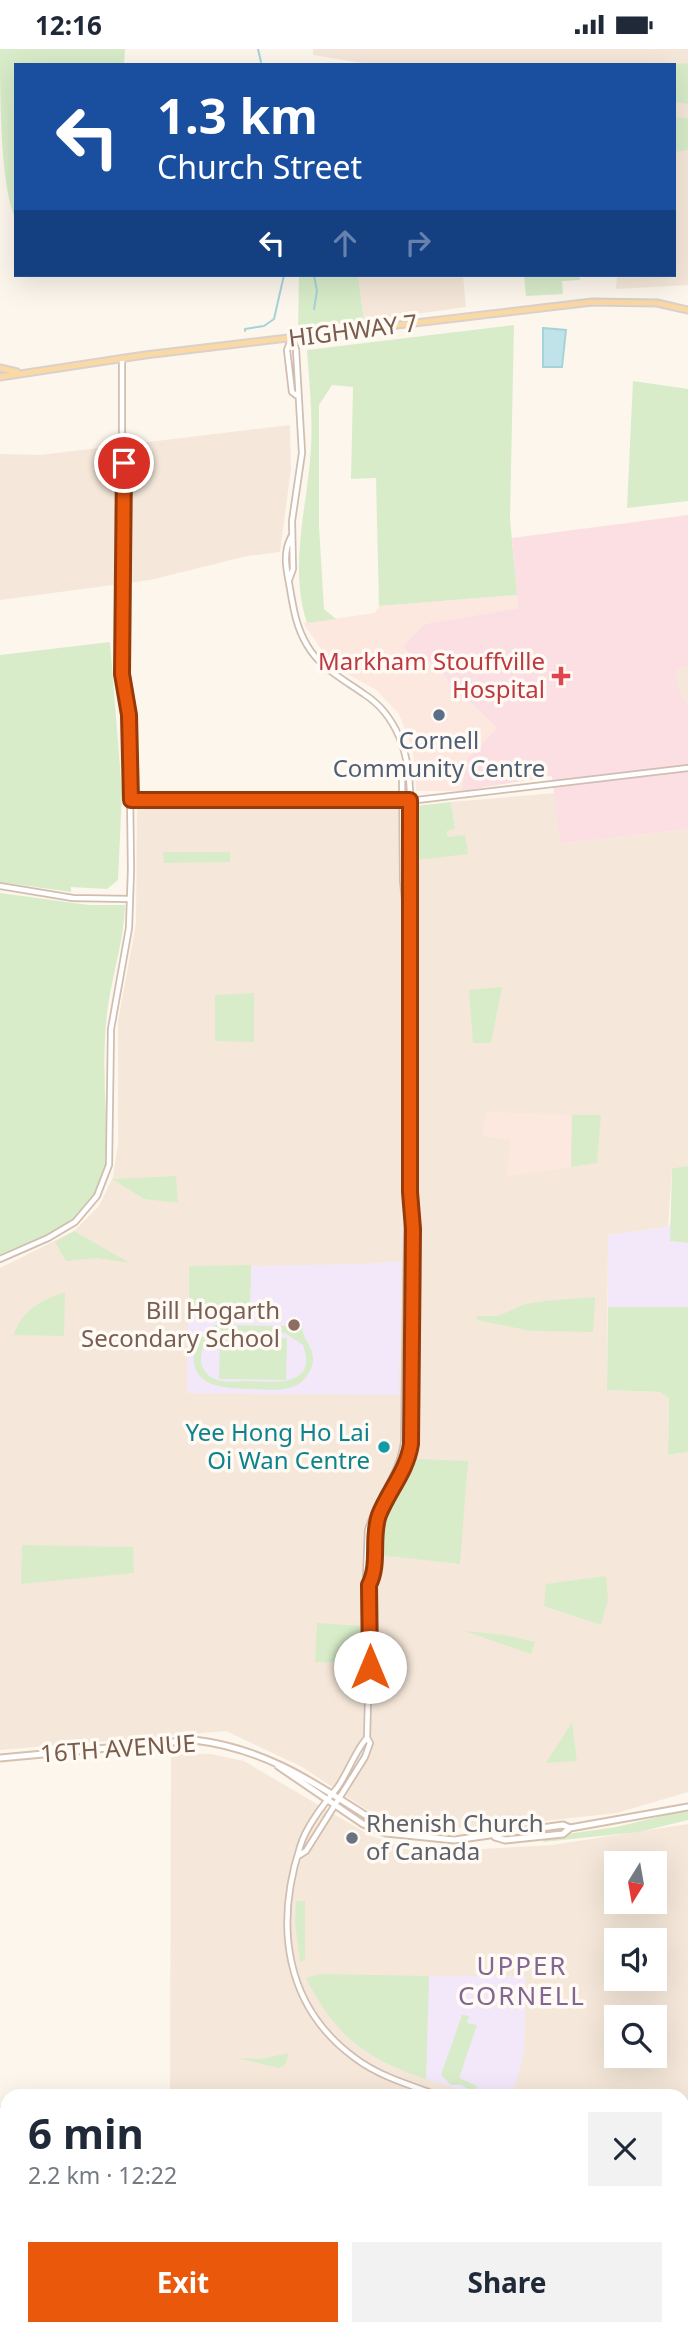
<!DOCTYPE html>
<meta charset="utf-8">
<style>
body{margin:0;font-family:"Noto Sans",sans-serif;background:#f2f2f3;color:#1f2937;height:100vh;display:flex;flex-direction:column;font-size:26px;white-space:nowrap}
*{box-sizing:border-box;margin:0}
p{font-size:23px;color:#747a83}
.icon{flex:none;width:38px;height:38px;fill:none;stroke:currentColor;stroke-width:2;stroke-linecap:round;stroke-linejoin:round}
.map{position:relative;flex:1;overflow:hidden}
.sheet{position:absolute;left:0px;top:2040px;width:690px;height:247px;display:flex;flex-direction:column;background:#fff;border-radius:21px 21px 0 0;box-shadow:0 7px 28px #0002}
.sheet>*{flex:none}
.hud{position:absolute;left:14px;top:14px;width:662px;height:214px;border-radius:0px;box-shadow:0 7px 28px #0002;background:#1a4fa0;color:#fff;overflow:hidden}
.needle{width:46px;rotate:191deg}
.buttons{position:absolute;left:604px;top:1802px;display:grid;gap:14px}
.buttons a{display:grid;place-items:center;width:63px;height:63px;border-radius:0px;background:#fff;box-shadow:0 7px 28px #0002;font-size:35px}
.pin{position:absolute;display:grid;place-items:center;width:60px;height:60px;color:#fff;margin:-30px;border:4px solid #fff;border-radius:50%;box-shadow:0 2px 7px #0007}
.me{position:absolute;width:77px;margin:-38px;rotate:0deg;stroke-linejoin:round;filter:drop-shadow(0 0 5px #0008)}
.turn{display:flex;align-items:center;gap:24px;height:147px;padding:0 28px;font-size:32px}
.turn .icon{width:91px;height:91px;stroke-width:2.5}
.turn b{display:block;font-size:49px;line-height:60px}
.lanes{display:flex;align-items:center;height:66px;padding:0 28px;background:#0003;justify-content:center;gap:35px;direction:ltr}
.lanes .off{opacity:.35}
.round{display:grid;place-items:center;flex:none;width:74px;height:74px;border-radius:0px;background:#f2f2f3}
.overview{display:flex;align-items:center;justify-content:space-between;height:119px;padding:0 28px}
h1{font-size:42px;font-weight:700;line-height:52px}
.button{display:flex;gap:14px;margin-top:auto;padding:14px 28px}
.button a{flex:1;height:80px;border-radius:0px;background:#ea580c;color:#fff;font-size:28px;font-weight:700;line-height:80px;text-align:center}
.button a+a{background:#f2f2f3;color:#1f2937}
.status{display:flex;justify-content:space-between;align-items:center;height:49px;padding:0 35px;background:#fff;direction:ltr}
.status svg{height:19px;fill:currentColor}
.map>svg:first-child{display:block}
</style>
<div class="status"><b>12:16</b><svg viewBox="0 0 49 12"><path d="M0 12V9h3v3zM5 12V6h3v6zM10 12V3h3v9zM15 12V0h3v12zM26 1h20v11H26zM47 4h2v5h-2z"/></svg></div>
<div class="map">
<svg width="688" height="2286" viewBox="0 0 688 2286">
<rect width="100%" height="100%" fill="#fdf6ec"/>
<path fill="#f5e8da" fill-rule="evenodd" d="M313,0h375v236l-72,4 1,-14h57v-210h-300l-61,-10z
M358,226h105l3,32 -102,14z
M290,376l1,44 -11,83 -33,4 -97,24 -150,20v-146l40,1z
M688,618v39l-9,-16 -3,-20z
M555,744l5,51 128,-15v337l-16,2 -4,59 -60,8 -1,155 54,2 8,6 -1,57 20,-3v340l-71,21 -128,14 -62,2 -60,-19 -65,-43 -76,-36 -226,19v-482l74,-37 25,-25 14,-29 5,-33v-123l18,-97 1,-117 279,-1 1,54 31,-23 -1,-6 8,-2 -4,-27z
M171,1704l40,1 33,7 127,75 29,10 30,6 122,-7 136,-21v497l-6,-1v-223h-512zM616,1815h38v38h-38zM616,1892h38v38h-38zM616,1969h38v38h-38z"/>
<path fill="#fde8e0" d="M517,546l1,13 -93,16 7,36 18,23 47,45 -30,31 -6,32h-45l-3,-41 -14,-36 -23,-24 -43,-24 -30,-43 72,-10 4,-7z
M486,1063l86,3 -1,52 -64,9 3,-36 -27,-4z"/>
<path fill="#f3e8fa" d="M671,1172v20l17,2v64h-80v-72l60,-8z
M401,1212l-2,134 -212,-2 2,-126 175,-3z
M429,1927h97l-2,78 -12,42h-33l-53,-17z"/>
<path fill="#fbdfe3" d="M688,466v152l-12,3 3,20 9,16v123l-128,15 -8,-68 -91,15 6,-32 30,-31 -47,-45 -18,-23 -10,7 -19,-21 22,-22 93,-16 -6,-70z"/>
<path fill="#d8ecc9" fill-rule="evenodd" d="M0,0h125l-1,16h-108v154c-16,-30 -16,-130 -16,-170z
M688,14v41l-14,-2v-37h-6z
M674,68l14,1v32l-14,2z
M299,226h59l6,46 -66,7z
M524,226h55l1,5 -18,1 1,13 -37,2z
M514,276l-4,194 7,76 -138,11 -3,-128 -25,1 2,-92 -21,-2 -13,20v122l5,82 12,10 -29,4c-19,-57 1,-118 4,-176 2,-32 -2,-65 -4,-97z
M633,332l55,8v112l-61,7z
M110,593l12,150 -4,88 -11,9 -36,-2v5l-71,-10v-227z
M451,753l4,27 -8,2 1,6 17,-2 3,19 -52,6v-54z
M163,803h67v10l-66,1z
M0,844l89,12h36c-1,35 -12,66 -17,101 -7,49 -2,102 0,151 -16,65 -52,75 -108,99z
M502,938l-11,56h-18l-4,-53z
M254,944v49l-39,-1v-46z
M572,1066h29l-4,48 -26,4z
M688,1117v77l-18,-2 2,-73z
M176,1127l2,27 -34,-4 -32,-20z
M74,1182l56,32 -33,-5 -31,3 -11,-19z
M251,1216l-1,46 -61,1v-46z
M65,1243l-1,44 -50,-1c8,-26 28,-35 51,-43z
M595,1248l-2,35 -62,-1 -54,-11v-4h21l27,-12 20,-3z
M608,1258h80v145l-20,3 1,-57 -9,-6 -53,-2z
M214,1276l88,1c0,15 15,22 10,40 -3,8 -8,16 -17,20 -13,6 -28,3 -42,3 -24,-1 -63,0 -59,-36 1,-15 15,-19 20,-28zM222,1283l63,1 18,12c15,42 -28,37 -54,36 -12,0 -28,3 -38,-4 -5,-3 -8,-9 -10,-13 -1,-17 5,-27 21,-32z
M220,1288l67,1 -1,42 -67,-1z
M416,1410l52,2 -8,103 -81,-9 5,-32z
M22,1496l111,2 1,26 -113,11z
M606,1527l2,24 -7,25 -57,-19 2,-22z
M317,1574l44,3v37l-46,-1z
M465,1582l40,4 30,7 -4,12z
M572,1673l5,39 -31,2z
M688,1761v10l-49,12 -96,10 2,-5 71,-10z
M296,1852h9v59l-5,2 -5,-40z
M320,1925l109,2 -3,103c-60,-20 -92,-44 -120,-101z
M462,1966l7,1 -2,7 10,2 -18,53 18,8 -2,7 -14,-8h-10l-10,-10z
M289,2004l-4,12 -6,3 -42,-10 24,1z
M7,2274v6h143l-3,6h-147v-11z"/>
<path fill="#bfe3e8" stroke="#a5d3da" stroke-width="2" d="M543,279l23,2 -4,37h-19z"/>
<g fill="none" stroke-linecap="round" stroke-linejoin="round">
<path stroke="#a5d3da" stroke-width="2" d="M258,0l3,13
M314,226l3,16 -3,18
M245,282v-2l19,-3 10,-7 10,-44
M0,2078l7,2
M231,2280l1,6
M555,2280l1,6"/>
<defs>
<path id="tertiary" d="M291,290l-4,11 5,42 4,3
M291,488c-8,15 -5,31 -2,46 4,22 6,42 18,62 13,23 36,34 57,49 33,21 45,60 46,97l-2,129 2,272 -3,41 -3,209c-4,32 -27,57 -36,88l-2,47 3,8 1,40 -3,113 3,5 -5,14 -59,94 -8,5
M289,531l4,-11 -1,-48 10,-68 -6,-104 -5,-11
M406,716l-4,6 1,110 4,38
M130,750l287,1 271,-32
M0,837l73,12 57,1
M0,1210l48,-21 27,-16 22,-26 12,-31 2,-136 18,-101 2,-58 -2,-155 -7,-50v-307
M369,1535l4,-7 6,-62 26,-48 6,-23 2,-215 -2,-33
M367,1689c-11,11 -19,35 -30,50 -13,16 -31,38 -37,59 -25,78 -16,159 55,211 25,19 58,28 88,39
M682,2086h6"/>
<path id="secondary" d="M0,1709l194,-18c68,8 115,39 171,75 11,7 23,10 33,18
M278,1717l85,58 23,9 68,7 109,-15 7,3
M495,1788l10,3 58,-6 7,-6 118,-21
M0,2061l7,4
M679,2280l9,3"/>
<path id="primary" d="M0,319l17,4
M0,328l145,-22 447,-53 65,1 31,7"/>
</defs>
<use href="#tertiary" stroke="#d1beb0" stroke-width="8"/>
<use href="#secondary" stroke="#d6c0b0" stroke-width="9"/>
<use href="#primary" stroke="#dad1cd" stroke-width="9"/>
<use href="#tertiary" stroke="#fff" stroke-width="4.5"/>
<use href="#secondary" stroke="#fff" stroke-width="5"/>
<use href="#primary" stroke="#fbd9a5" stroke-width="5"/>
</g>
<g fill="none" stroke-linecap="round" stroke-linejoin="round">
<defs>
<path id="route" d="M124,414l-2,211 7,41 2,85h279v392l3,37 -2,215c-4,27 -22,46 -32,71 -8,22 1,49 -10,70l1,82"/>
</defs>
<use href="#route" stroke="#983908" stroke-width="18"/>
<use href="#route" stroke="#ea580c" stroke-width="12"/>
</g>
<path fill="#e0444e" stroke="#fffaf3" stroke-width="2.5" d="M557.5 616.5h7v7h7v7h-7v7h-7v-7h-7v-7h7z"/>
<circle fill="#5c6f8a" stroke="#fffaf3" stroke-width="2.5" cx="439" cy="666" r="7"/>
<circle fill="#8d6e63" stroke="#fffaf3" stroke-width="2.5" cx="294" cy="1276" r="7"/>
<circle fill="#0f9aa8" stroke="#fffaf3" stroke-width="2.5" cx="384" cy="1398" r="7"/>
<circle fill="#6b7280" stroke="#fffaf3" stroke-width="2.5" cx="352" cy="1789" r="7"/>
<g text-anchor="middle" stroke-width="7" stroke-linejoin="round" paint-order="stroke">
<g font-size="24" fill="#7a5c4d" stroke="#fffaf3">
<text transform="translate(353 282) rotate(-7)" y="8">HIGHWAY 7</text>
<text transform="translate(118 1700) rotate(-4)" y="8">16TH AVENUE</text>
</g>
<g font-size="24" fill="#be3a42" stroke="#fffaf3" text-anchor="end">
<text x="545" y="621">Markham Stouffville<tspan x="545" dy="28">Hospital</tspan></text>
</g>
<g font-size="24" fill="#4e5e75" stroke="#fffaf3">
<text x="439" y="700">Cornell<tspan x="439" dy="28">Community Centre</tspan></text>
</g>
<g font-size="24" fill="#785e54" stroke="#fffaf3" text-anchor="end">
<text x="280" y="1270">Bill Hogarth<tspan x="280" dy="28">Secondary School</tspan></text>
</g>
<g font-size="24" fill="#0d838f" stroke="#fffaf3" text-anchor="end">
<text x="370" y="1392">Yee Hong Ho Lai<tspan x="370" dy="28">Oi Wan Centre</tspan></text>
</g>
<g font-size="24" fill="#5b616d" stroke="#fffaf3" text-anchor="start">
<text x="366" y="1783">Rhenish Church<tspan x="366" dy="28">of Canada</tspan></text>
</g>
<g font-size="26" letter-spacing="2" fill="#846695" stroke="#fffaf3">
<text x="522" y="1926">UPPER<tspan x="522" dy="30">CORNELL</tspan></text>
</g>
</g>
</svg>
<div class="buttons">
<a><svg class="needle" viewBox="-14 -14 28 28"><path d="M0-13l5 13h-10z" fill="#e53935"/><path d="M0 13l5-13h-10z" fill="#747a83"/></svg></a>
<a><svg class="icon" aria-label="sound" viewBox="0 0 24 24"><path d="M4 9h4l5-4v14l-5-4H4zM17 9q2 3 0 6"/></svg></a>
<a><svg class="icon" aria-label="search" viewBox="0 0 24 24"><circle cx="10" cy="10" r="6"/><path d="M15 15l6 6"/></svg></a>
</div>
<div class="pin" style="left:124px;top:414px;background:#d93025"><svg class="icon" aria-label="arrive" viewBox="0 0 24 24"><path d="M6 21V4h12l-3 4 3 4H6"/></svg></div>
<svg class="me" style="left:370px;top:1618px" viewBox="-20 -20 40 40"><circle r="19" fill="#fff"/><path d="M0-13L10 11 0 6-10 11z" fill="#ea580c"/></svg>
<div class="hud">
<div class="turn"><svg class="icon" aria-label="left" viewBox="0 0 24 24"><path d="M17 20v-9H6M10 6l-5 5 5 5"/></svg><div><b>1.3 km</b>Church Street</div></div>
<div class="lanes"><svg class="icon" aria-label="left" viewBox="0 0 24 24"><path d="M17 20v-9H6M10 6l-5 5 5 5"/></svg><svg class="icon off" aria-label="ahead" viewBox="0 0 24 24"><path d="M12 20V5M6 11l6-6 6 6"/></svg><svg class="icon off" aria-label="right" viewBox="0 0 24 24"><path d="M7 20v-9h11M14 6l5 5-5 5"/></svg></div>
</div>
<section class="sheet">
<div class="overview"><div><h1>6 min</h1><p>2.2 km · 12:22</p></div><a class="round"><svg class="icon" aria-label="close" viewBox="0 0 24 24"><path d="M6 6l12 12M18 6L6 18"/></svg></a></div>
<div class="button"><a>Exit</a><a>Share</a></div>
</section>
</div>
